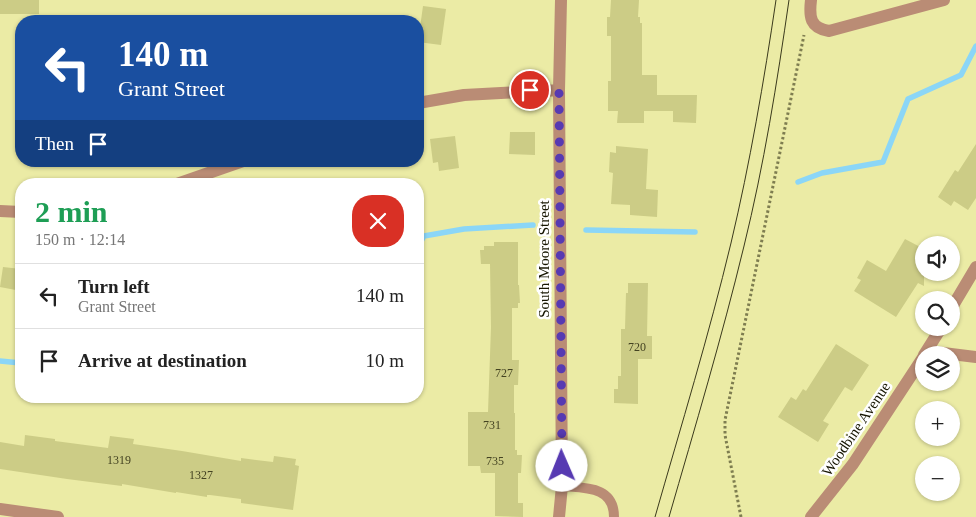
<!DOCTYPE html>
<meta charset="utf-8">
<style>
body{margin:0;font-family:"Times New Roman",serif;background:#f2f2f2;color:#222;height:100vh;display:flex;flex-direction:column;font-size:19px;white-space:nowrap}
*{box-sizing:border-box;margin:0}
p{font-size:16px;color:#767676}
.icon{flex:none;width:28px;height:28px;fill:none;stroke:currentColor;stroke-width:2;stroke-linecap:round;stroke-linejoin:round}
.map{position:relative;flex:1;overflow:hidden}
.details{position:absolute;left:15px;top:178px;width:409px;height:225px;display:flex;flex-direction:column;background:#fff;border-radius:20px;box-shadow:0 1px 4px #0004}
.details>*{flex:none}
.guide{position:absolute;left:15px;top:15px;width:409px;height:152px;border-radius:20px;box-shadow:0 1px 4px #0004;background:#1a4fa0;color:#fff;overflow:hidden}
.tools{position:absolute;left:915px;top:236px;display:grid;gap:10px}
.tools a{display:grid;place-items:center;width:45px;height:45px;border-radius:50%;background:#fff;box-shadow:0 1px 4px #0004;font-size:25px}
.pin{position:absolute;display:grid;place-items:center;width:42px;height:42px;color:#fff;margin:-21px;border:2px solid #fff;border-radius:50%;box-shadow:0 1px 5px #0007}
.me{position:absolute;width:55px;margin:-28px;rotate:359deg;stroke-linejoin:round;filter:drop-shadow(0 0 4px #0008)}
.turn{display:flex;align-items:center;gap:18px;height:105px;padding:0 20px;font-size:22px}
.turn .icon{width:65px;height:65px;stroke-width:2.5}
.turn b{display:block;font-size:35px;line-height:42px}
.then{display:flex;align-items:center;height:48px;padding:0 20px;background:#0003;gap:10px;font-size:19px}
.round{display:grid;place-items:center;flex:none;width:52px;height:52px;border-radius:20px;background:#f2f2f2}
.headline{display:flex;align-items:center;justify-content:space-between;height:85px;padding:0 20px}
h1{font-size:30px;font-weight:600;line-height:38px;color:#1e9e55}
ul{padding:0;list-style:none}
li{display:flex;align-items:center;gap:15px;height:65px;padding:0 20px;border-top:1px solid #e0e0e0}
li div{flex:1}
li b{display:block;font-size:19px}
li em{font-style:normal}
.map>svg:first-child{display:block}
</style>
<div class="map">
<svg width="976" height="517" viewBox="0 0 976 517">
<rect width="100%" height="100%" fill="#ebeba5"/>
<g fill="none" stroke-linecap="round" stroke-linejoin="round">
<path stroke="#8bd6f7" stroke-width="5.5" d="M798,182l24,-9 61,-11 25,-63 53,-24 15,-29
M586,230l109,2
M418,246l6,-10 40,-7 69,-4
M0,361l21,2"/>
</g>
<path fill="#cccc86" d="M0,0h39v14h-39z
M611,0h28l-1,17h2v6h2v52h15v20h40l-1,28 -23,-1v-11h-29v12h-27l1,-12h-10v-30h3v-45h-4v-19h3z
M423,6l23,3 -5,36 -23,-3z
M510,132h25v23l-26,-1z
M455,136l4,32 -20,3 -1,-9 -5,1 -3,-24z
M976,144v54l-8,12 -14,-9 -3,5 -13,-9 17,-27 3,2z
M616,146l32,3 -2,40 12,1 -1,27 -27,-2v-10l-19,-1 2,-31 -4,-1 1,-20 6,1z
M905,239l19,10v37l-6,-3 -22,34 -42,-26 7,-11 -4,-2 10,-18 19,11z
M494,242h24v43h1l1,18h-2v5h-6v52h7l-1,25h-4v28h1v37h2v5h5l-1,18h-3v30h5v14l-28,-1v-43h-14l-1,-7h-12v-54h20l3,-85 -1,-63h-9l-1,-14h4v-4h10z
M3,267l18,2v22l-21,-4z
M628,283h20l-1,53h5v23h-14v45l-24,-1v-14h4v-13h3v-47h4l1,-36h2z
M836,344l33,21 -17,26 -7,-4 -22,34 6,3 -11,18 -40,-25 13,-20 5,3 7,-11 3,2z
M25,435l30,4v2l53,7 2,-12 24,3 -1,5 49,7 59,10v-3l32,4 1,-6 22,3 -1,6 4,1 -6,44 -52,-7v-4l-31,-4h-3v2l-31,-5v1l-54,-9v2l-55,-7 -67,-10v-27l24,4z"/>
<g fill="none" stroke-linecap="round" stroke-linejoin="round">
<path stroke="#7e7d50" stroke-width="3" stroke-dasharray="2.5 2.5" stroke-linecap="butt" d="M741,517l-16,-82v-15l79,-385"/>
<path stroke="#ba8c75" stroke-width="10" d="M562,486c23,2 52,0 52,31"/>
<path stroke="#ba8c75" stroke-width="12" d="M811,0c-2,17 -1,28 18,31l115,-31
M418,103l46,-8 95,-5
M177,184l66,-23
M0,211l21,1
M951,309l25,-42
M927,351l49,6
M924,355l17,-27
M0,509l58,8
M559,517l3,-31 -3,-396 2,-90
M811,517l42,-53 71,-108"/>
<path stroke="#3a391c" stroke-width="1" d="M655,517c26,-91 54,-182 76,-274 19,-80 33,-162 45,-243
M669,517c26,-90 53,-180 75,-271 20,-81 33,-163 45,-246"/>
</g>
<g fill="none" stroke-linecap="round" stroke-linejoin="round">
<path stroke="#573ab2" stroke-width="9" stroke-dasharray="0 16.2" d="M530,90h29l3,376"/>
</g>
<g text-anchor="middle" stroke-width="5" stroke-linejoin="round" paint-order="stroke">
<g font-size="12" fill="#444322">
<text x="637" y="351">720</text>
<text x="504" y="377">727</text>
<text x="492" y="429">731</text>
<text x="119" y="464">1319</text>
<text x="495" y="465">735</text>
<text x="201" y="479">1327</text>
</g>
<g font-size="15" fill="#161500" stroke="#fff">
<text transform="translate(544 259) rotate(-90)" y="5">South Moore Street</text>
<text transform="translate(856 429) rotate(-56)" y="5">Woodbine Avenue</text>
</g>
</g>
</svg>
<div class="tools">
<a><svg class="icon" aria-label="sound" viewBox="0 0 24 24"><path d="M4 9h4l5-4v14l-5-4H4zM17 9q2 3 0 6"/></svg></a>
<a><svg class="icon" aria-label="search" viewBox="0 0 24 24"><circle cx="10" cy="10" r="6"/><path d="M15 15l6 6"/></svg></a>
<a><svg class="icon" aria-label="layers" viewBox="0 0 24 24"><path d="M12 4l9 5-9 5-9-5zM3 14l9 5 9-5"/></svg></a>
<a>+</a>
<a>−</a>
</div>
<div class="pin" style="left:530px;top:90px;background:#d93025"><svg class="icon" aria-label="arrive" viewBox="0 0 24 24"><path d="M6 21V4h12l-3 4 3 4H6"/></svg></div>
<svg class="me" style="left:562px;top:466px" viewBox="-20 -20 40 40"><circle r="19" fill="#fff"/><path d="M0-13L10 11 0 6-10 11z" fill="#573ab2"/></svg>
<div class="guide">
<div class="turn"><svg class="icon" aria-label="left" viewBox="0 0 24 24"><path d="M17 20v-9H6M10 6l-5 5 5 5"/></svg><div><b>140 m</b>Grant Street</div></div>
<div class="then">Then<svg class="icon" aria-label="arrive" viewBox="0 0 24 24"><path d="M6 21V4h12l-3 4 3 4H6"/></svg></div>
</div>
<section class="details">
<div class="headline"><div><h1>2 min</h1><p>150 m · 12:14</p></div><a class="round" style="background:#d93025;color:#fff"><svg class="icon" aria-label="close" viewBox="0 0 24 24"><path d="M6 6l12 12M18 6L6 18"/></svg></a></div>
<ul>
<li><svg class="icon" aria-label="left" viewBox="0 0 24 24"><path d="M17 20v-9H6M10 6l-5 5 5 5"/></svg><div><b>Turn left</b><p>Grant Street</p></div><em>140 m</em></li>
<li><svg class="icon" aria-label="arrive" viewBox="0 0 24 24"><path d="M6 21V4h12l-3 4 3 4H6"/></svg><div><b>Arrive at destination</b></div><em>10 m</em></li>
</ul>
</section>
</div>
